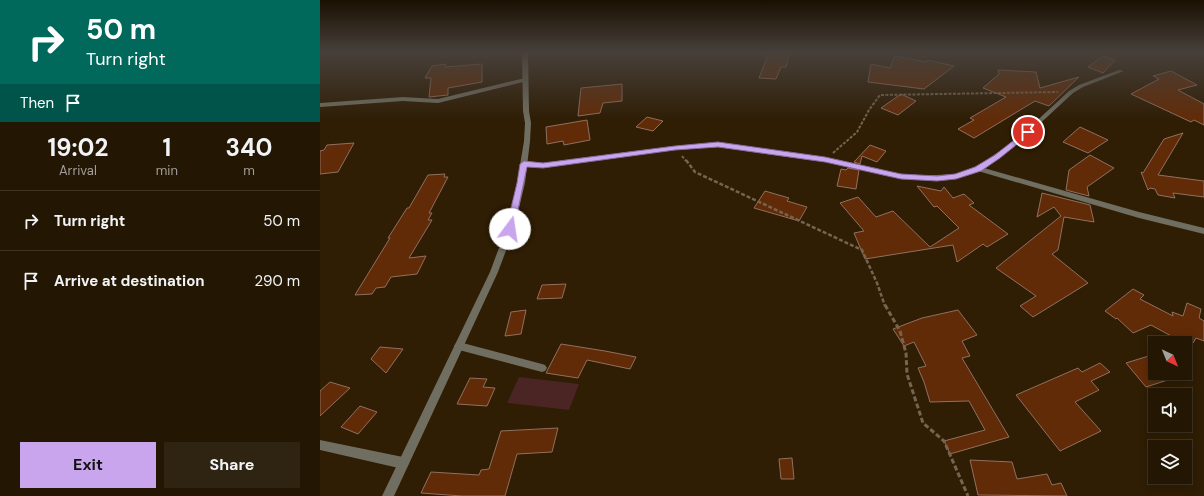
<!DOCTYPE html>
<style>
body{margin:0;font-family:"DM Sans",sans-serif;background:#2f2312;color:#f1f3f6;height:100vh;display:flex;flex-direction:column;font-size:15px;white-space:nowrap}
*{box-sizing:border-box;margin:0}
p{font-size:13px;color:#a39f9a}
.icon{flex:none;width:22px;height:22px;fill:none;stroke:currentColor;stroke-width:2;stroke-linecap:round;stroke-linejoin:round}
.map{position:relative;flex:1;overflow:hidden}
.side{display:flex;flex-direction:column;background:#231603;width:320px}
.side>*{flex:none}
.top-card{background:#00695c;color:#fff;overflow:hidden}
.needle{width:26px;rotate:137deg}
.controls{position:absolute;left:828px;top:336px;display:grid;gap:8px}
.controls a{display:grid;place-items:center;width:44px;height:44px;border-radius:0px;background:#231603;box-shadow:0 2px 10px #0003,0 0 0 1px #403525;font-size:20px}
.pin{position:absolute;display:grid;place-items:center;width:34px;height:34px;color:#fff;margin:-17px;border:2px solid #fff;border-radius:50%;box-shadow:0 1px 4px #0007}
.me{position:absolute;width:44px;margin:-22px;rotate:14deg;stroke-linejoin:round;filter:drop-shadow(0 0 3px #0008)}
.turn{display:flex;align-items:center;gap:14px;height:84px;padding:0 20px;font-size:18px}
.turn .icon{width:52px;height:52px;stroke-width:2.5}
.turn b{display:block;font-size:28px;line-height:34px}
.then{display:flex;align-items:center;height:38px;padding:0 20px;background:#0003;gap:8px;font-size:15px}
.eta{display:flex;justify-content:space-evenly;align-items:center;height:68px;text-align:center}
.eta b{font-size:24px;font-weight:700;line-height:28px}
.action{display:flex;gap:8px;margin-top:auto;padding:8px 20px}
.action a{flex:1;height:46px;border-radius:0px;background:#c9a5ee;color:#111;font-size:16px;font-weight:700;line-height:46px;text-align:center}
.action a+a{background:#2f2312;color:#f1f3f6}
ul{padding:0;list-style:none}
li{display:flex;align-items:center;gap:12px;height:60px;padding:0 20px;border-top:1px solid #403525}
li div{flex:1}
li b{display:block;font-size:15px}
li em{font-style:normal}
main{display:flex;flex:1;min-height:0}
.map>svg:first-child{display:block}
</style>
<main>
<section class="side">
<div class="top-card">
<div class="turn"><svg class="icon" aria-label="right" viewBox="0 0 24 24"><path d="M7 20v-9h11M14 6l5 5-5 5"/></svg><div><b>50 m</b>Turn right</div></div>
<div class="then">Then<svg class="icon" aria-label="arrive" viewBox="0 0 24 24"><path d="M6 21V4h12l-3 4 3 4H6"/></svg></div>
</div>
<div class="eta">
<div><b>19:02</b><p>Arrival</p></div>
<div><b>1</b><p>min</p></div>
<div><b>340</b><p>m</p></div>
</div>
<ul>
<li><svg class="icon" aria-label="right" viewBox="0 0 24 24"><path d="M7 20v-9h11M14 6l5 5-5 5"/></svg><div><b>Turn right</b></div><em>50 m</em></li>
<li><svg class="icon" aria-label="arrive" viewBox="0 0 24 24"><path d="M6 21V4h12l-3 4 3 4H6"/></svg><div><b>Arrive at destination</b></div><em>290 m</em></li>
</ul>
<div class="action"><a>Exit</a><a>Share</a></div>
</section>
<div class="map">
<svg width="884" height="496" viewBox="0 0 884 496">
<rect width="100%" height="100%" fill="#2f1d04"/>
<path fill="#4a2524" d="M199,377l60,7 -10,26 -62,-7z"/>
<path fill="#622b07" stroke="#907060" d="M449,52h21l-4,15h-5l-5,12 -17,-1z
M575,56l31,6 1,-2 27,6 -30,23 -56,-7 3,-18 19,4z
M783,56l12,4 -12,13 -15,-6z
M126,64l-1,3 37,-3v18l-34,6v7l-19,2 2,-19h-6l7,-12z
M678,70l38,2 4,16 39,-11 -30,29 -14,-5 -61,37 -16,-9 16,-9 -4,-2 36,-21 -23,-9 16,-14z
M851,71l26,14 -19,5 26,14v21l-10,-5 -3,2 -60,-28 28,-15 -6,-3z
M302,84v17l-19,2 -3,10 -22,3 3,-28z
M581,94l15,7 -18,14 -17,-7z
M327,117l16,4 -10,10 -17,-4z
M267,120l3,20 -26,5 -1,-4 -16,3 -1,-17z
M760,127l28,13 -20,13 -25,-11z
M863,133l-25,42 46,6v16l-31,-4 2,5 -17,-3 -3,-6 -5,-1 -2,2 -7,-18 2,1 21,-34z
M34,143l-16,29 -18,2v-23l4,-1 3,-5z
M550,145l16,6 -9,11 -15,-6 -2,8 -6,-2z
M770,155l24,13 -27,19 2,9 -23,-6 3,-20z
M528,168l11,2 -3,19 -19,-3 4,-17 5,1z
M125,174l-1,3h4l-19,36h3l-4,7h4l-23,38 17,-2 -9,18 -26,3 -6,10 -9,1 -4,6 -17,1 35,-57h-2l19,-30h2l19,-33z
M597,186l24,5 3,-4 9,11 11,-4 10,9 -5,2 39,29 -21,13 -4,-3 -26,18 -4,-17 -88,14 -11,-26 10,-2 -24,-28 18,-6 18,20 17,-6 37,36 29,-19 -22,-22 -3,1z
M445,191l24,7 -2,3 20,6 -8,14 -45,-13z
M722,193l48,12 4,17 -30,-5 -6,33 -6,4 36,29 -55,34 -13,-11 16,-10 -40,-28 65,-52 -7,-9 -17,10z
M246,284l-4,14 -25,1 5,-14z
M813,289l11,6 -4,4 33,17 -1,-4 11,4 4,-13 14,6 -2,9 5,3v20l-8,-3 -3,5h-9l-33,-18 -18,8 -16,-15 -1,1 -11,-8z
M206,310l-5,24 -16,2 6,-24z
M638,310l19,25 -15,6 8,15 -8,2 47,79 -59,17 -6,-13 41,-11 -16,-29 -39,1 -6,-20 -6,-14 8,-2 -12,-24 -10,4 -11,-17 29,-11z
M241,344l44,7 31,6 -6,12 -43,-9 -9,18 -32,-5z
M60,347l23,2 -17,24 -15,-14z
M835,354v19h25v3l-34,11 -20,-24z
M780,363l10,9 -19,9 8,9 -24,12 26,29 -41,20 -44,-56 62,-27 4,4z
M150,378l17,1 -4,8 12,1 -8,18 -30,-2z
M10,382l20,6 -30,28v-25z
M40,406l17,6 -19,22 -17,-7z
M238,428l-6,24 -35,2 -12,42h-43l-41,-3 10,-21 48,3 2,-5 8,-1 12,-38z
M472,458l2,21h-13l-2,-20z
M650,460l42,2 5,17 30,-5 5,11 9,-2 6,13 -89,-1z"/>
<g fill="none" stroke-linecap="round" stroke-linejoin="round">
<path stroke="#756550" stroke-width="2" stroke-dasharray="3 1.5" stroke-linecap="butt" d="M513,153l24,-21 12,-22 11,-15 178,-3
M362,156l4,5"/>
<path stroke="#756550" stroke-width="2.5" stroke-dasharray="4 2" stroke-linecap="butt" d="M366,160l9,12 167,78 15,33 8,23"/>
<path stroke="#756550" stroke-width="3" stroke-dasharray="5 2.5" stroke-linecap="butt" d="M565,305l15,26 6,22 1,21 16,49 21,18 24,55"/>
<path fill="#706e60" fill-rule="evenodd" d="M205,78l2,1v2l-89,22 -35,-2 -83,6v-4l83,-6 35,2z"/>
<path fill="#706e60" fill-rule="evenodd" d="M799,70l5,1 -41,16 -10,6 -53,49 -36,26 155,44 65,16v6l-65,-16 -161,-47 -22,7 -39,2 -35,-5 -30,-8 -27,-5 -107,-15 -43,3 -132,17 -19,-1 -3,-2 3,-2 19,1 132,-17 43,-3 107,15 27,5 30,8 35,5 39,-2 20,-7 40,-27 53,-49 10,-6z
M139,342l83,22 3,1 2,3 -2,3 -3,1 -83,-22 -3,-1 -2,-3 2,-3z
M0,440l83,17 4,2 2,4 -2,4 -4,2 -83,-19z"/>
<path fill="#706e60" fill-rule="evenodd" d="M202,52h6l1,59 2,12 -1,18 -5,42 -11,46 -16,43 -104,224h-12l108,-224 16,-43 11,-46 7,-42 1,-18 -2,-12z"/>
</g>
<linearGradient id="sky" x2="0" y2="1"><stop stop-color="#1a1002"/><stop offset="0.43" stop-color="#47403a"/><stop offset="1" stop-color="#47403a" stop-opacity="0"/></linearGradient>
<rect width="884" height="121" fill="url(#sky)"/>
<path fill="#c9a5ee" stroke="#836b9b" d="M708,129l3,1v3l-31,25 -19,13 -25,8 -19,2 -36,-2 -76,-17 -107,-15 -43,3 -132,18 -16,-1 -13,62 -4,3 -4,-3 11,-46 3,-19 4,-3 19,2 132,-17 43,-4 107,15 76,17 36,2 18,-2 20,-7 20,-12z"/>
</svg>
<div class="controls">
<a><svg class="needle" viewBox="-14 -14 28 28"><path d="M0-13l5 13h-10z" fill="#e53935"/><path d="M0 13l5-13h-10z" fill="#a39f9a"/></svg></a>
<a><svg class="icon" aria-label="sound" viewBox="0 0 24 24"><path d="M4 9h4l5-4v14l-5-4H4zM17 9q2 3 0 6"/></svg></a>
<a><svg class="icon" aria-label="layers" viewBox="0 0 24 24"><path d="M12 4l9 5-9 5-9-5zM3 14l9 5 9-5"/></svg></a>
</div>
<div class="pin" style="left:708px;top:132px;background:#d93025"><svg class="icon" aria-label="arrive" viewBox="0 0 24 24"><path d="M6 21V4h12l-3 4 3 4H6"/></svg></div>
<svg class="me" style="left:190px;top:229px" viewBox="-20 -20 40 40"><circle r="19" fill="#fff"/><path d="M0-13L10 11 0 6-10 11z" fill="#c9a5ee"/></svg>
</div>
</main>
